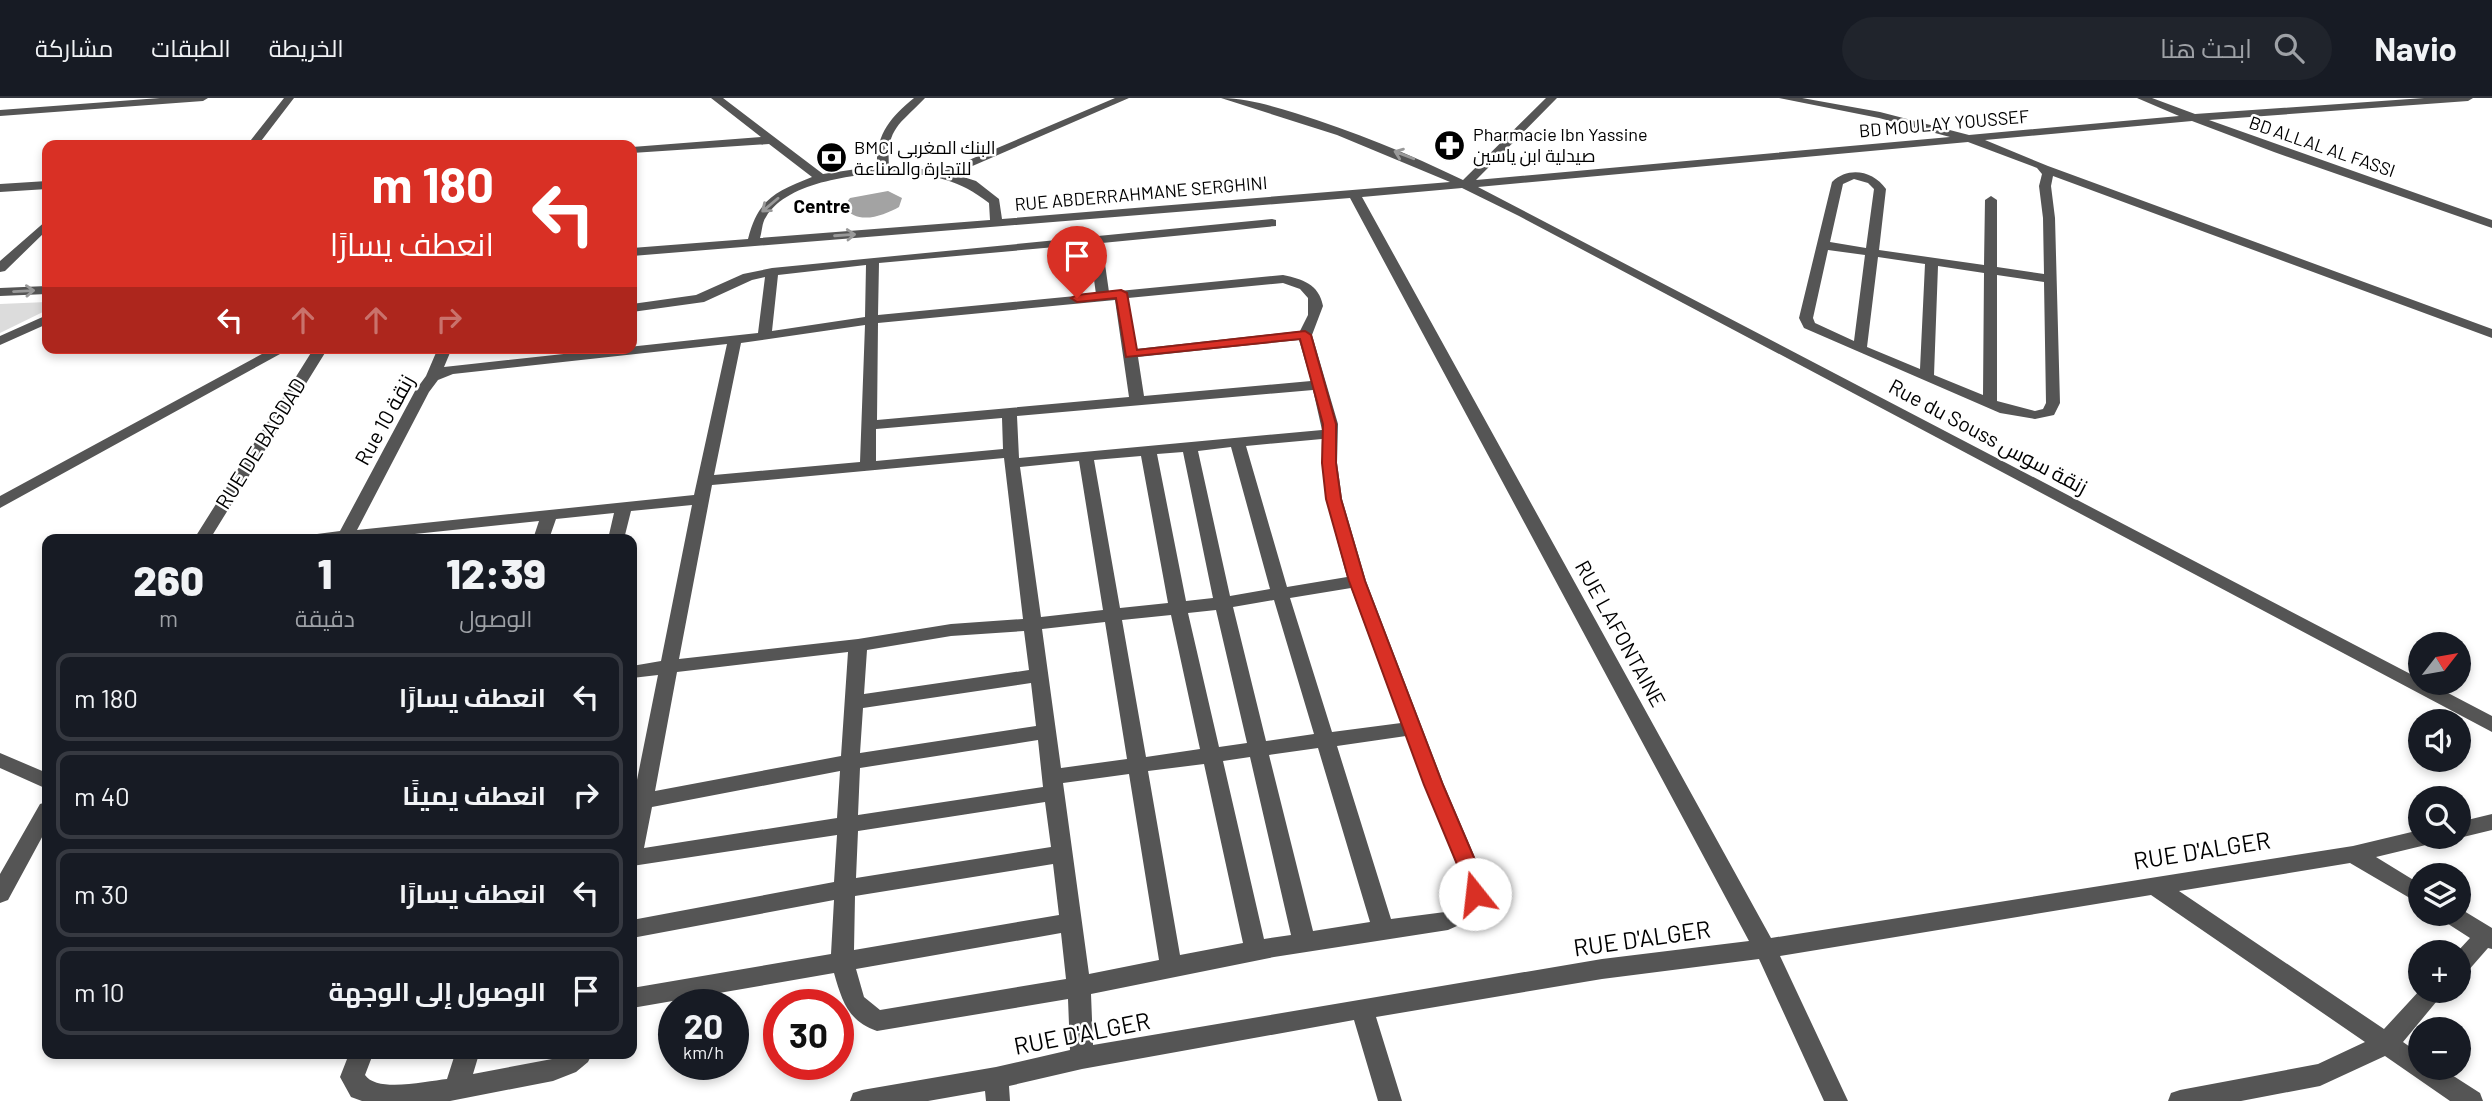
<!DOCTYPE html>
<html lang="ar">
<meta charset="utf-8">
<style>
body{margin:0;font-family:Barlow,Cairo,sans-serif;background:#20242c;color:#f1f3f6;direction:rtl;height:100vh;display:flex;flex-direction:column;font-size:26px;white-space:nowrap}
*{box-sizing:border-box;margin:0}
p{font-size:23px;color:#9ea1a6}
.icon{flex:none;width:38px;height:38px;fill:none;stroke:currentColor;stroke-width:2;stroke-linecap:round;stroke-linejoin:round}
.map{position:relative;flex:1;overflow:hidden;direction:ltr}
.panel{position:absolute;left:42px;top:436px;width:595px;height:525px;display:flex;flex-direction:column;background:#171b24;border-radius:14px;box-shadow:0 4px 10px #0003;direction:rtl}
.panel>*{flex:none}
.hud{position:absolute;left:42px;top:42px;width:595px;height:214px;border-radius:14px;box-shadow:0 4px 10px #0003;direction:rtl;background:#d93025;color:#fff;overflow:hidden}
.needle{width:46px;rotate:59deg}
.controls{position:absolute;left:2408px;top:534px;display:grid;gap:14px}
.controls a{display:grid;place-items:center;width:63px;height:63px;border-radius:50%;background:#171b24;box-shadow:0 4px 10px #0003;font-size:35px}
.speed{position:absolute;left:658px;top:891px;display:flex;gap:14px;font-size:35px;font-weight:700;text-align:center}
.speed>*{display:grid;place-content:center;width:91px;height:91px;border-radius:50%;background:#171b24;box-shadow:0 4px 10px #0003;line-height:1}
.speed small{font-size:18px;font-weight:400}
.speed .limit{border:10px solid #d22;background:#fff;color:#111}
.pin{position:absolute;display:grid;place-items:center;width:60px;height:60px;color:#fff;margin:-72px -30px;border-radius:50% 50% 50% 0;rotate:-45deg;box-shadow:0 0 7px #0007}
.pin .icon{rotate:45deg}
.me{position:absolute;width:77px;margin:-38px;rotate:344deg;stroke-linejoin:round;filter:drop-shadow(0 0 5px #0008)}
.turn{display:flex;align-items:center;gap:24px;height:147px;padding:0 28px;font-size:32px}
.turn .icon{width:91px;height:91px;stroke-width:2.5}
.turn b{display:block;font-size:49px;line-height:60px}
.lanes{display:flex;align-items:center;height:66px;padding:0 28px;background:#0003;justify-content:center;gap:35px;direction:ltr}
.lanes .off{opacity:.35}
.eta{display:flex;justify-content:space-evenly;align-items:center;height:119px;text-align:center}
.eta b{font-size:42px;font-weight:800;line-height:49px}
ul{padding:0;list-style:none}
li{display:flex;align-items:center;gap:21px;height:88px;margin:0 14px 10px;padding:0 14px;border:4px solid #363941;border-radius:14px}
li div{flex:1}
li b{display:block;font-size:26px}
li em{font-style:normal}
header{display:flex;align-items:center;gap:42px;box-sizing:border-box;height:98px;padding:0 35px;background:#171b24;border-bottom:2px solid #363941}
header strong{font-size:33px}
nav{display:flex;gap:38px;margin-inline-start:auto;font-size:24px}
.search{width:490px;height:63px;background:#20242c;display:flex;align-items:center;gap:18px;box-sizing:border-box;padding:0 24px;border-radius:38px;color:#9ea1a6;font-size:26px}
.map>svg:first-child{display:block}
</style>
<header>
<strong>Navio</strong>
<div class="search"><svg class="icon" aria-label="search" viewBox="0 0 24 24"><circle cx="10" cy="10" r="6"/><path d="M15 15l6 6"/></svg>ابحث هنا</div>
<nav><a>الخريطة</a><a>الطبقات</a><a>مشاركة</a></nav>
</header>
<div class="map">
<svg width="2492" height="1003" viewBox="0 0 2492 1003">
<rect width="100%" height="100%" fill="#fff"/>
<path fill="#dcdcdc" d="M47,204v8l-47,23v-29z"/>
<path fill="#a3a3a3" d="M888,93l14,7 -3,9c-16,9 -43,19 -55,-1l6,-8z"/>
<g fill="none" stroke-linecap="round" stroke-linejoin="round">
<path fill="#555" fill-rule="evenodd" d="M160,0h48l-5,3 -203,15v-6z
M284,0h10l-36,47h-11z
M711,0h12l100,76 54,-8c-1,-32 13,-48 37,-68h11c-23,25 -39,29 -36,68l54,5 172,-73h14l-175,76 22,7 23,18 3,20 448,-37 -113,-47 -116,-37c26,0 50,8 74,15 58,18 114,41 168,67l83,-82h11l-81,82 474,-43 -71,-19 -100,-20h23l78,14 89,23 210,-19 -42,-18h15l43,16 229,-16h49l-5,3 -259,19 283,100v8l-218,-76 -82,-31 -207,19 63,26 444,163v9l-439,-162 -2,10 4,32 5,185 -6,12 -19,4 -35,-6 -196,-85 -5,-10 33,-136c17,-16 41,-11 54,7l-7,61 105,15 1,-65 6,-4 6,4v67l47,7 -1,-56 -4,-32 3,-12 -5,-6 -69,-26 -490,45 942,492v3h7l65,34v16l-973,-516 -57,-28 -100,9 409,741 582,-92 67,-16v6h20l-3,6 -7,2 -54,13 44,27v20l-70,-41 -171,28 205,138 36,-39h26l-43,52 17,12v14h21l39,25 3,8h-33l-65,-45 -65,30 -79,15h-73l3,-8 9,-3 138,-26 47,-22 -214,-147 -371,61 68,145h-24l-65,-142 -157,20 -226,38 26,84h-24l-24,-81 -272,49 -73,17 1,15h-24l-1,-10 -57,10h-78l3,-8 9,-3 134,-23 74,-17 -2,-51 -191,32c-29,-10 -35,-30 -43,-58l-202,35v-20l199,-34 3,-54 -202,38v-18l202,-38 3,-47 -205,31v-61l26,-130 -26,3v-12l29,-5 31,-156 -61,6 -7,28h-16l6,-26 -58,6 -7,20h-16l6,-18 -172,18h-58l8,-5 23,-3 75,-140 11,-15 12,-28h14l-8,19 314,-34 7,-56 -13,3 -48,22 -72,10v-8l64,-9 47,-21 29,-6 500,-49 4,1v6l-174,17 7,49 174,-17c19,4 36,9 40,31l-11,29 26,89 -1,39 5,36 24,82 78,204 41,96 1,13 -9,23 -29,13 -174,27 -183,37 2,51 509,-86 147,-18 -399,-743 -718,58v-8l116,-9c10,-40 27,-47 64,-62l-43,-33 -137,9v-6l129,-10zM898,74c38,4 60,7 91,31l1,17 -230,18c2,-6 2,-16 6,-21 22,-37 94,-43 132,-45zM1854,81l14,4 6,6 -8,59 -36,-6 13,-58zM1089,146l7,50 -218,21 1,-52zM1828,152l37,5 -11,86 -39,-18 -2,-5zM1878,159l47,7 -5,105 -53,-22zM866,167l-1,52 -93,14 6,-56zM1938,168l46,7 -1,122 -49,-20zM1997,177l47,7 2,121 -3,6 -8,2 -38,-10zM1283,185l17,6 8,9v17l-8,16 -164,18 -8,-51zM1115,202l14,97 -252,23 1,-97zM865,227l-5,137 -146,13 27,-132zM1299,242l12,41 -167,15 -6,-39zM727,246l-33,151 -337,35 72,-138 9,-12 15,-6zM1313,292l9,40 -303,28 -2,-42zM1002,320l1,31 -127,12v-32zM1322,341c-2,48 13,92 25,138l-60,10 -41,-141zM1231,349l39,142 -40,7 -32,-145zM1183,354l30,146 -27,3 -29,-147zM1141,358l27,147 -48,5 -26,-148zM1004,360l19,161 -72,5 -93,15 -179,20 33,-174zM1079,363l24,149 -62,7 -21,-150zM1351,490l50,135 -69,9 -42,-134zM1274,502l40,134 -48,7 -33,-134zM1216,512l31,133 -28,4 -31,-134zM1171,517l29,134 -54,8 -24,-137zM1105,524l22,137 -66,9 -19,-139zM1024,533l5,39 -165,24 3,-44 84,-14zM848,554l-7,104 -186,35 22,-119zM1031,585l5,43 -176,27 3,-45zM1406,638l57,145 1,13 -4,11 -15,7 -54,7 -54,-173zM1038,642l5,47 -185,28 2,-47zM1318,650l52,174 -57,9 -44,-176zM1250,659l41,178 -27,4 -41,-178zM1204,666l39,179 -63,12 -32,-184zM840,673l-3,47 -193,30 8,-41zM1129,676l30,186 -70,14 -26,-191zM1045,704l6,45 -195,31 2,-47zM1053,766l6,51 -205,35 1,-54zM1061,835l5,46 -186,31 -16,-13 -8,-28z
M47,83v8l-47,3v-8z
M47,122v10l-42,41 -5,1v-11z
M47,188v8l-47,2v-8z
M47,217v9l-47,21v-9z
M273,250h18l-291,160v-12z
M314,250h14l-118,191h-16z
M0,655l47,20v16l-47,-21z
M47,704v26l-39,72 -8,3v-29l40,-70z
M2492,716v16l-33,8 -5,-2h5v-14z
M2459,810l33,20v21l-4,-1 -21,24 -8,3v-23h-2l13,-14 -28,-18 -3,-6h20z
M349,956h24l-8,21c12,18 62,6 82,4l8,-25h24l-6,20 79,-15 11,-5h29l-4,8 -12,10 -23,9 -103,20h-88l-11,-4 -11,-20z"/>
</g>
<defs><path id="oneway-shaft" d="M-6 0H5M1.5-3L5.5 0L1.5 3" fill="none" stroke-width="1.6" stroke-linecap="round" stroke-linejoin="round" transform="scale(1.75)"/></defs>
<g stroke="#999">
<use href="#oneway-shaft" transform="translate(1404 57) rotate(-159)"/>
<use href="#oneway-shaft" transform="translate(770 107) rotate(140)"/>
<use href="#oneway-shaft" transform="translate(845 137) rotate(-4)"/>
<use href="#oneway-shaft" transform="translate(24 193) rotate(-3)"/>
</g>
<path fill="#d93025" stroke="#8d1f18" stroke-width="2" d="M1121,192l6,3 10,57 168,-19 6,4 25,89v39l5,36 24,82 78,204 41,96 1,13 -3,6 -7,3 -7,-3 -4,-19 -40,-96 -75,-204 -23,-82 -4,-36 1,-39 -23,-85 -174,18 -10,-59 -39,4 -6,-4 6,-3z"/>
<defs>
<symbol id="pharmacy-disc" viewBox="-11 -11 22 22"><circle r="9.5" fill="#000" stroke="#fff"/><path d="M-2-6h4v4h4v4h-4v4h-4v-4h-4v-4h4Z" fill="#fff"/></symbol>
<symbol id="bank-disc" viewBox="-11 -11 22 22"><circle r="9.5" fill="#000" stroke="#fff"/><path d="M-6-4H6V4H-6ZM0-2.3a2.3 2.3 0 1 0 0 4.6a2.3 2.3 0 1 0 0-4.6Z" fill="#fff"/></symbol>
</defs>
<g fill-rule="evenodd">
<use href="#pharmacy-disc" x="1432" y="30" width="35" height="35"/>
<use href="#bank-disc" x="814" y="42" width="35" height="35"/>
</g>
<g text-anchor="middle" stroke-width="5" stroke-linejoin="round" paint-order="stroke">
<g font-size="18" fill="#000" stroke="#fff">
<text transform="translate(1944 26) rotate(-5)" y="6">BD MOULAY YOUSSEF</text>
<text transform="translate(2322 49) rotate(19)" y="6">BD ALLAL AL FASSI</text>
<text transform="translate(1141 96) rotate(-5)" y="6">RUE ABDERRAHMANE SERGHINI</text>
</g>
<g font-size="18" fill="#000" stroke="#fff" text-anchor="start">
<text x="1473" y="43">Pharmacie Ibn Yassine<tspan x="1473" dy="21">صيدلية ابن ياسين</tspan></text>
<text x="854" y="56">BMCI البنك المغربي<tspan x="854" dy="21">للتجارة والصناعة</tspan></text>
</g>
<g font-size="19" font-weight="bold" fill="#000" stroke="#fff">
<text x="822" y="115">Centre</text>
</g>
<g font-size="21" fill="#000" stroke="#fff">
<text transform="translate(385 322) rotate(-61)" y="7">Rue 10 زنقة</text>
<text transform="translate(1988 339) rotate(28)" y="7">Rue du Souss زنقة سوس</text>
<text transform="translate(261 346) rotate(-58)" y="7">RUE DE BAGDAD</text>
<text transform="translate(1620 536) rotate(61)" y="7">RUE LAFONTAINE</text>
</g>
<g font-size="24" fill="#000" stroke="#fff">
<text transform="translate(2202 753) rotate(-9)" y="8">RUE D'ALGER</text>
<text transform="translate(1642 841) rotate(-8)" y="8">RUE D'ALGER</text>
<text transform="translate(1082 936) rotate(-11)" y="8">RUE D'ALGER</text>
</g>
</g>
</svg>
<div class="controls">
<a><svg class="needle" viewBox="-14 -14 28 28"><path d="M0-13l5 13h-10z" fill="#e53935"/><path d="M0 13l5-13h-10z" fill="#9ea1a6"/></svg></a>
<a><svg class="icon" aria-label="sound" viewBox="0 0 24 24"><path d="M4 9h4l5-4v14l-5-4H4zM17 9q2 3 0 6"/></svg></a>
<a><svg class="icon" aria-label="search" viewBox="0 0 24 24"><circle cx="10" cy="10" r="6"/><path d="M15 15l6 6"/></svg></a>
<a><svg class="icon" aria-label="layers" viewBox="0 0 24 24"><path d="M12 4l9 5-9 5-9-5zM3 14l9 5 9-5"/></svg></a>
<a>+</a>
<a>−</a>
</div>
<div class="speed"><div>20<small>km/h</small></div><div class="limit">30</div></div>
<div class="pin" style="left:1077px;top:200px;background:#d93025"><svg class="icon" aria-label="arrive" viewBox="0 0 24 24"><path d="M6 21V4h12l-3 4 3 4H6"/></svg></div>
<svg class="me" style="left:1475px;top:796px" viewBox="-20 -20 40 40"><circle r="19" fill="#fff"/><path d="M0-13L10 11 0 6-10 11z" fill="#d93025"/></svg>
<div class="hud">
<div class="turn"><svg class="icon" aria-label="left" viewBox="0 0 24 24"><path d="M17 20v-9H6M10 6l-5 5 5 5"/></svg><div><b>180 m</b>انعطف يسارًا</div></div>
<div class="lanes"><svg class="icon" aria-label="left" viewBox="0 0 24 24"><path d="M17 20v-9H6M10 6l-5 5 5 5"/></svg><svg class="icon off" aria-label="ahead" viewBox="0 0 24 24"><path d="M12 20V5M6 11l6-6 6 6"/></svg><svg class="icon off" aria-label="ahead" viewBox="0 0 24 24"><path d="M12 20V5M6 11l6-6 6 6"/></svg><svg class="icon off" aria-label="right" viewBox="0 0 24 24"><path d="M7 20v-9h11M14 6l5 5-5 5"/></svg></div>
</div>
<section class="panel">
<div class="eta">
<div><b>12:39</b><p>الوصول</p></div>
<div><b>1</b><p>دقيقة</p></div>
<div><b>260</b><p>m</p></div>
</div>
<ul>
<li><svg class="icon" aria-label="left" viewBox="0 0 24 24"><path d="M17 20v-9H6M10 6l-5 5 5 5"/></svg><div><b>انعطف يسارًا</b></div><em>180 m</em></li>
<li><svg class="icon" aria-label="right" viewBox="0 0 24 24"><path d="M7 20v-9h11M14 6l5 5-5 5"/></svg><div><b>انعطف يمينًا</b></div><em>40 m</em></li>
<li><svg class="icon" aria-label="left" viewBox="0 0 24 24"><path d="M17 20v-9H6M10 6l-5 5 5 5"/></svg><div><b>انعطف يسارًا</b></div><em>30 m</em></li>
<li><svg class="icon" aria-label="arrive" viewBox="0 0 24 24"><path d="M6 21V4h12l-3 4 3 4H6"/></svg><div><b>الوصول إلى الوجهة</b></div><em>10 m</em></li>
</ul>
</section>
</div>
